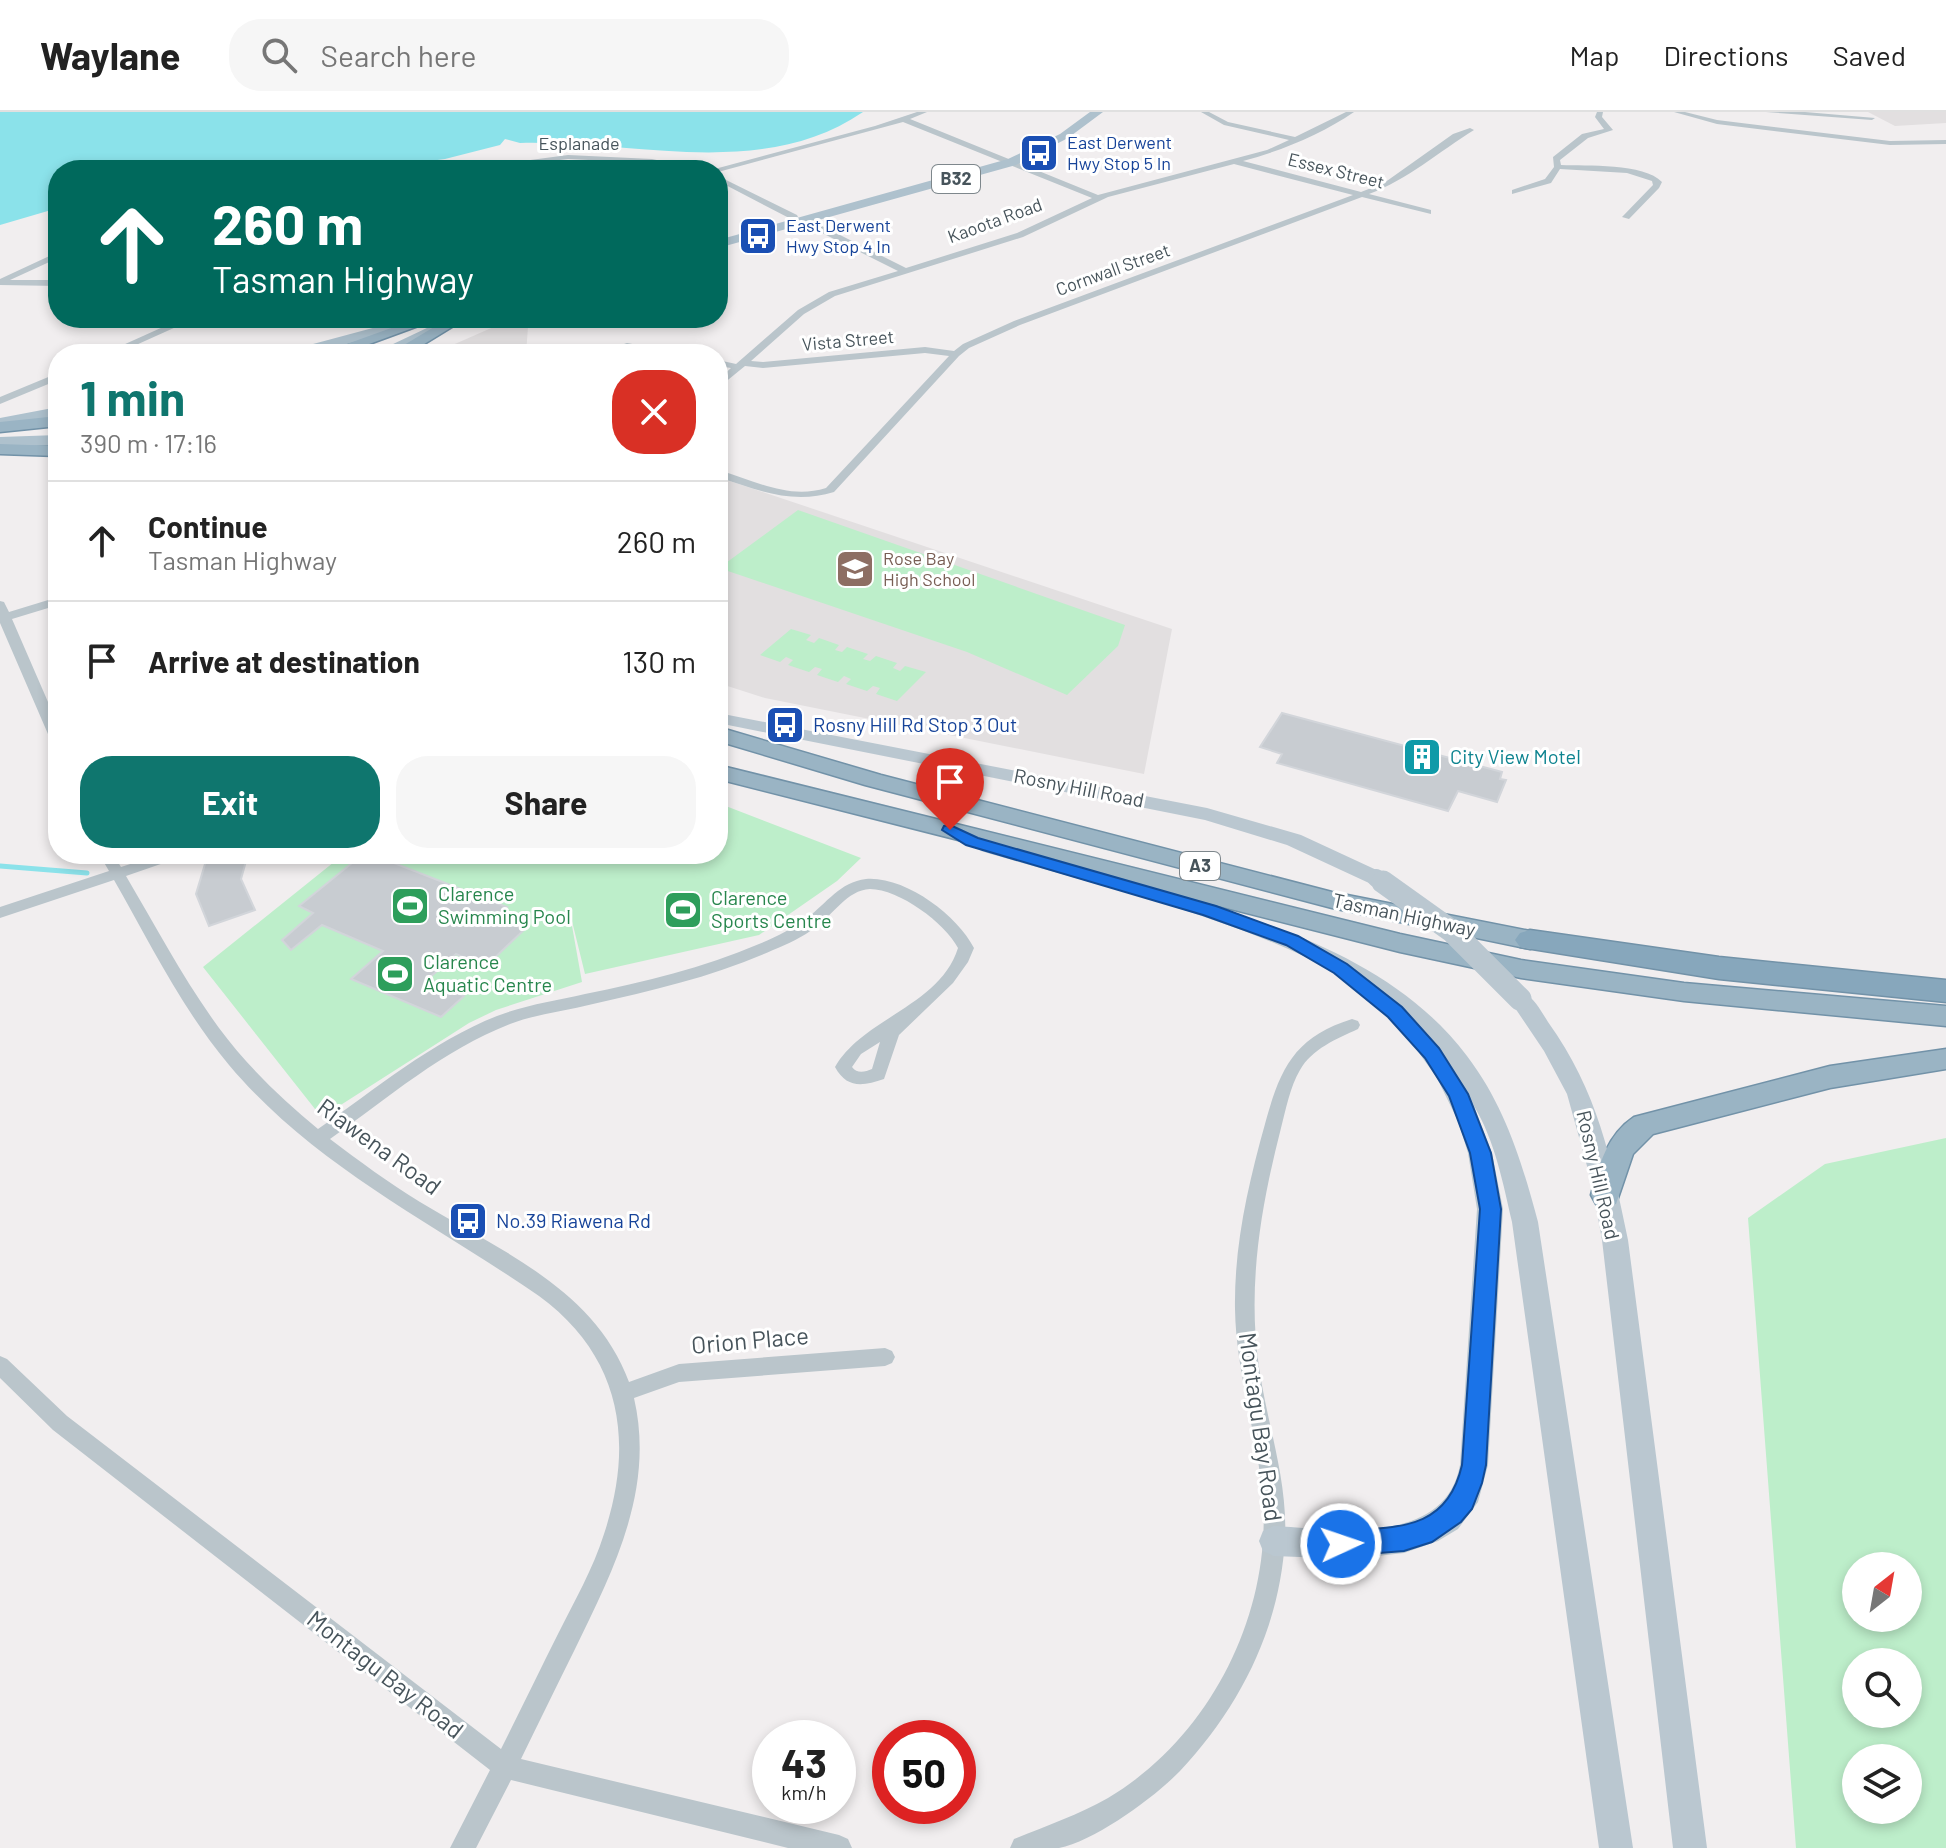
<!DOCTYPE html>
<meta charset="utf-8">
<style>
body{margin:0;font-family:Barlow,sans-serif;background:#f6f6f6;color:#222;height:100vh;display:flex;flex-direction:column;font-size:30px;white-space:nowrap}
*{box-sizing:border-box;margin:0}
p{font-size:26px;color:#767676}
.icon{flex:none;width:44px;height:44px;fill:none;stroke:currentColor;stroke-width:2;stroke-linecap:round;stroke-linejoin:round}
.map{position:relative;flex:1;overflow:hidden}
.sheet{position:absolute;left:48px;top:232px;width:680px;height:520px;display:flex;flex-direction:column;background:#fff;border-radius:32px;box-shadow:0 4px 12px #0003}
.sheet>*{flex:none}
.hud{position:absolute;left:48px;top:48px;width:680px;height:168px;border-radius:32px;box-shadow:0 4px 12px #0003;background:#00695c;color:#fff;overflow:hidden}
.needle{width:52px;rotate:31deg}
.controls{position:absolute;left:1842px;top:1440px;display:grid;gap:16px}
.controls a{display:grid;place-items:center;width:80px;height:80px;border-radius:50%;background:#fff;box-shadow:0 4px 12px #0003;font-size:40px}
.speed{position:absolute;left:752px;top:1608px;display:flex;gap:16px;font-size:40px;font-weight:700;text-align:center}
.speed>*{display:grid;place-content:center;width:104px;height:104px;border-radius:50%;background:#fff;box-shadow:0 4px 12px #0003;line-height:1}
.speed small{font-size:20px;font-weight:400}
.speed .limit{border:12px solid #d22;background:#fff;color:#111}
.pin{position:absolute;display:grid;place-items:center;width:68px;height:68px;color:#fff;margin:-82px -34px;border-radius:50% 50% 50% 0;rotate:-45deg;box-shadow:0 0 8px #0007}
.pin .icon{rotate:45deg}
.me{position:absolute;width:88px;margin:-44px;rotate:87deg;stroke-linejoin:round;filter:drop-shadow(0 0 6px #0008)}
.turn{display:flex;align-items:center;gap:28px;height:168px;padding:0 32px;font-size:36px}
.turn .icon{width:104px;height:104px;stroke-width:2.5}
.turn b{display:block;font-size:56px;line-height:68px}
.round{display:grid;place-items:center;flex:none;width:84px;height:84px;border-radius:32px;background:#f6f6f6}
.headline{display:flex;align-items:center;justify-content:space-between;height:136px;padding:0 32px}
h1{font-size:48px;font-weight:700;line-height:60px;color:#0f766e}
.primary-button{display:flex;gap:16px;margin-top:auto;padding:16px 32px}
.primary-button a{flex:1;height:92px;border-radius:32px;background:#0f766e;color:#fff;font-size:32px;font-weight:700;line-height:92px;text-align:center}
.primary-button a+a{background:#f6f6f6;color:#222}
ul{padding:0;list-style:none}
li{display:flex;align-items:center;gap:24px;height:120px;padding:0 32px;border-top:2px solid #e0e0e0}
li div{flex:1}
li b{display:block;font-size:30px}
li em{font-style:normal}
header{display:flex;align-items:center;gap:48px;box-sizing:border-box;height:112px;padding:0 40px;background:#fff;border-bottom:2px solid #e0e0e0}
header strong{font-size:38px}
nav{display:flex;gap:44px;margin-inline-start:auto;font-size:28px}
.search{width:560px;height:72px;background:#f6f6f6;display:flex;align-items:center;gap:20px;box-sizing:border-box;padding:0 28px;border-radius:32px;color:#767676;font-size:30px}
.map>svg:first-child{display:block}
</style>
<header>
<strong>Waylane</strong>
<div class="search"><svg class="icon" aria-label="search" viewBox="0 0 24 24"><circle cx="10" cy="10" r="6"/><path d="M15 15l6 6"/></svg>Search here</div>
<nav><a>Map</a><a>Directions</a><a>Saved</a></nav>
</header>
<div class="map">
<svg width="1946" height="1736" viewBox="0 0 1946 1736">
<rect width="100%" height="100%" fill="#f1eeef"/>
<path fill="#e2dfe0" d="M1868,0h78v11l-51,3z
M505,210l23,5 -2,27h-94z
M718,365l454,152 -28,145 -379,-76 -47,-15z"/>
<path fill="#bdeeca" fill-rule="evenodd" d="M798,398l327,115 -7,21 -51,49 -100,-43 -248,-84z
M791,517l20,6 -5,5 8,3 5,-5 20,7 -4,5 7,2 5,-5 21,7 -5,5 7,2 6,-5 21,7 -4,5 7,3 5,-5 21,6 -29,29 -21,-7 4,-6 -7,-2 -6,5 -21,-7 5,-5 -7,-3 -6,6 -21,-7 5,-6 -7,-2 -6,5 -21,-7 5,-5 -7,-3 -6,5 -20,-7z
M718,691l143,55 -24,23 -78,54 -174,39 -16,-65 13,73 -86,28 -27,13 -133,85 -21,1 -112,-142 141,-113h374z
M1946,1026v710h-150l-48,-630 77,-54zM1856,1454h52v52h-52zM1856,1550h52v52h-52zM1856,1646h52v52h-52z"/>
<path fill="#8be2ea" d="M0,0h863c-101,69 -229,28 -343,31l-15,-4 -5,6 -55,14 -83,11h-304v38l-58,17z"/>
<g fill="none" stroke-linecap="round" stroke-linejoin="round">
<path stroke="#8be2ea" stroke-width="5" d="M0,754l87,7"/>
</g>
<path fill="#c8ccd1" stroke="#d2d5da" stroke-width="2" d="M1282,601l220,59 -2,7 6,1 -9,22 -39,-11 -10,20 -171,-48 5,-9 -22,-7z
M208,742h40l-7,25 14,31 -46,16 -13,-32z
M363,742h8l136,53 -11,10 30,11 -41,39 -29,-13 -29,26 37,16 -23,21 -90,-38 32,-28 -61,-26 -31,25 -9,-10 31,-27 -14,-7z"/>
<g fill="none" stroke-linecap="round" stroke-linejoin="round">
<defs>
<path id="trunk" d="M419,206h21l-98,36h-23z
M449,206l16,1 -57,35h-19z
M58,304v10l-58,6v-10z
M0,332l58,2v10l-58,-2z
M718,615l163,48 451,117 198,39 9,3 4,6 -4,6 -9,3 -198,-41 -467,-123 -147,-44z
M718,653l682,169 121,26 163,23 262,23v20l-262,-25 -163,-23 -121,-26 -682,-173z
M1946,937v20l-116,19 -177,46 -20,20 -17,50 -10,3 -10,-3 -5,-9c8,-30 16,-60 43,-78l196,-51z"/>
<path id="motorway" d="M1530,818l189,27 227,23v22l-227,-23 -199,-32 -5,-7 5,-7z"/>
</defs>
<use href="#trunk" stroke="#7292a8" stroke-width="3"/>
<use href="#motorway" stroke="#7292a8" stroke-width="3"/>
<path fill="#bac5cb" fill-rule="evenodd" d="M917,0h10l-17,7 188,76 169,-45 22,-10 -65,-15 -23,-13h8l19,10 67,15 51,-25h8c-32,22 -73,39 -111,49l118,31 23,-9 69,-49 17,-6 4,2c-34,21 -67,50 -105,64l62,16v4l-69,-17 -342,128 -51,23 -10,8 -125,136c-42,13 -77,-2 -116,-15v-7c36,10 70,30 108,18l123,-132 -24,-3 -162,15 -18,-2 -27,22v-8l13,-12 -13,-2v-6l18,4 62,-54 31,-18 69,-21 -98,-49v-4h6l100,50 111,-35 75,-35 -189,-76 -185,50 -7,-2 164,-44zM1234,52l119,31 -339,126 -51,23 -9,7 -29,-4 -162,15 -12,-1 53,-47 31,-18 188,-59 85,-40z
M1597,0h6l-1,5 11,13 -25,8 -28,22 1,5c25,1 83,-2 101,17l-3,6 -30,31 -7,-2 31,-32 -1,-4 -25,-8 -67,-4 -9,14 -39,11v-4l33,-11 9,-12 -1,-10 29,-23 22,-5 -9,-12z
M1674,0h11l32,8 173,21 56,-1v4l-56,1 -173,-21z
M1766,0h39l70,6 -3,2z
M568,43l84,4 52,11h-16l-36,-7 -84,-4 -91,11h-23z
M718,64l79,39 1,2 -7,2 -73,-38z
M58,140v6l-48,22h48v6l-58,-1v-6z
M183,206h13l-80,36h-13z
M627,231l43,8 5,3h-20l-31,-6v-4z
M58,261v7l-58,24v-7z
M58,485v8l-46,14 46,106v20l-7,-4 -51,-118v-22l4,1 5,10z
M99,742h14l8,13 40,-13h22l-2,3 -55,19c30,51 58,104 93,152 28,38 63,71 99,101 58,-40 113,-87 179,-113 28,-11 58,-15 88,-22 59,-12 118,-26 174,-50 17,-7 33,-15 48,-26 20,-15 33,-36 59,-39 39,-3 91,36 108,69l-6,14 -15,21 -54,52 -15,44c-21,7 -37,10 -49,-12 28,-49 105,-61 123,-119 -13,-25 -59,-59 -88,-59 -23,1 -37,26 -54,38 -13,10 -28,17 -43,23 -57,26 -119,40 -180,54 -28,7 -57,10 -83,20 -67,26 -122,74 -180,115 29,22 59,44 90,63 79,48 175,87 209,180l50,-18 206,-16 7,3 3,6 -3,6 -7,3 -206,16 -45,16c21,91 -20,171 -59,251 -18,36 -36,73 -54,110l318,76 9,4 4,9h-64l-277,-68 -35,68h-26l40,-78 -437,-340 -53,-52v-22l7,3 60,57 434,333c19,-38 38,-77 57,-115 16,-32 35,-65 46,-100 31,-93 17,-178 -65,-238 -106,-73 -225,-130 -310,-231 -47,-56 -79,-122 -115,-185l-114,38v-11l109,-36zM880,930l-8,27c-7,3 -15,5 -20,-2l9,-13z
M1352,907l6,2 2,4 -2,4c-22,10 -46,20 -58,41 -10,17 -14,39 -19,58 -20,78 -34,158 -22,239 8,57 29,113 26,172 -5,89 -45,168 -105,232 -25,26 -85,70 -121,77 -15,0 -33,0 -49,0l4,-9c32,-13 64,-24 94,-41 101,-60 163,-182 155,-298 -5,-64 -27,-126 -28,-191 -1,-63 13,-124 30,-185 15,-55 29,-87 87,-105z"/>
<path fill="#bac7d0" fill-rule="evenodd" d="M718,601l489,95 94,27 82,38 3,5 -3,5h-14l-82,-38 -82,-25 -487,-97z
M988,727c47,13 93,28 140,42 119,35 260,70 339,175 38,50 55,106 71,166l95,626h-34l-87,-626c-9,-39 -17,-81 -38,-116l18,47 11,56 -15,256 -10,37 -20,27 -20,12 -34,12 -54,6 -76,-3 -11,-5 -4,-10 4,-10 11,-5c62,3 171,21 186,-61l17,-256 -9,-56 -10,-32 -21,-43 -23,-32 3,-6 6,-2c-94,-103 -310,-147 -442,-187l-3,-5z
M1520,879c13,4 21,20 28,31 50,70 63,136 80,218l79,608h-34l-71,-608 -10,-56 -25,-90 -23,-43 -35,-52 3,-6z"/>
<path fill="#aec1cd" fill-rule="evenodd" d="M1090,0h13l-35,26 -52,27 -298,83v-8l290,-81 52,-25z
M410,206h24l-2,3 -122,33h-26l3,-3z
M448,206h19l-74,36h-21z
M58,295v10l-58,11v-10z
M58,323v10l-58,2v-10z"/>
<use href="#trunk" fill="#9ab4c4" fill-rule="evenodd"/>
<use href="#motorway" fill="#87a7bc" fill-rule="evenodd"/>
<path stroke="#bac7d0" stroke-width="18" d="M1376,766l10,6"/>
<path stroke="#bac7d0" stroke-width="23" d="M1383,770l70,50 67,67"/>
</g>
<path fill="#1a73e8" stroke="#114b97" stroke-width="2" d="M950,713l28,13 238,68 82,30 49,28 55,43 37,41 29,46 23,59 10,56 -15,256 -4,18 -10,26 -11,13 -29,20 -28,9 -63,5 -9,-4 -4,-8 4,-9 9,-4c56,-4 106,0 121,-66l18,-256 -10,-56 -21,-57 -24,-38 -37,-41 -54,-44 -48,-28 -83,-30 -237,-70 -24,-15 2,-4z"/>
<defs>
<symbol id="bus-square" viewBox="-11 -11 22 22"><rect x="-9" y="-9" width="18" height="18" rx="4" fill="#1a4fb4" stroke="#fff"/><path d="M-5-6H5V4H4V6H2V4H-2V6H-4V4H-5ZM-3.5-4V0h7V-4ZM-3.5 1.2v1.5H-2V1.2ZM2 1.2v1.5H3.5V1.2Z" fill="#fff"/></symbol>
<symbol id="school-square" viewBox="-11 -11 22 22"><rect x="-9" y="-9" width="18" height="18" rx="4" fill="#8d6e63" stroke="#fff"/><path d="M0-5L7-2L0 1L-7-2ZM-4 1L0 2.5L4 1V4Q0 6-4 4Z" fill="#fff"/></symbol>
<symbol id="building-square" viewBox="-11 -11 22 22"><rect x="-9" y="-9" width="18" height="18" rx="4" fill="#0f9aa8" stroke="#fff"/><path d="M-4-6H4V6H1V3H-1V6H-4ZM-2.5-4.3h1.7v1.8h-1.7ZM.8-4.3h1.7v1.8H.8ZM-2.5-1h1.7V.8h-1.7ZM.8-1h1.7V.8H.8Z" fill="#fff"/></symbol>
<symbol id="stadium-square" viewBox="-11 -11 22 22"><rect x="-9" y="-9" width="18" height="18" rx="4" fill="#2e9e5b" stroke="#fff"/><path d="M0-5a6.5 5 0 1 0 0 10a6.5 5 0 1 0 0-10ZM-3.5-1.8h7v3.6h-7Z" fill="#fff"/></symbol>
</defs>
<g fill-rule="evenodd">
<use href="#bus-square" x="1017" y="19" width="44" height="44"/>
<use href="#bus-square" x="736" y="102" width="44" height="44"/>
<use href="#school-square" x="833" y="435" width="44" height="44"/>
<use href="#bus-square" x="763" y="591" width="44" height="44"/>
<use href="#building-square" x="1400" y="623" width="44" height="44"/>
<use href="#stadium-square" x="388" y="772" width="44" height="44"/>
<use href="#stadium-square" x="661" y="776" width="44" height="44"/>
<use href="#stadium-square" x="373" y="840" width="44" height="44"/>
<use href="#bus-square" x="446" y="1087" width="44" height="44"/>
</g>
<g text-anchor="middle" stroke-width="6" stroke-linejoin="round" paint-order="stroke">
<g font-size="18" fill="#164399" stroke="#fff" text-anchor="start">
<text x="1067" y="37">East Derwent<tspan x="1067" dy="21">Hwy Stop 5 In</tspan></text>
<text x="786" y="120">East Derwent<tspan x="786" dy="21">Hwy Stop 4 In</tspan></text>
</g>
<g font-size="18" fill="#47545b" stroke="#fff">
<text x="579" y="38">Esplanade</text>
<text transform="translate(1336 59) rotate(14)" y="6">Essex Street</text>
<text transform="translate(995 109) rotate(-20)" y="6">Kaoota Road</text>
<text transform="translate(1113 158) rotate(-20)" y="6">Cornwall Street</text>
<text transform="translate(848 229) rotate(-5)" y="6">Vista Street</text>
</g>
<g fill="#fff" stroke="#7e878c" stroke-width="2">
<rect x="932" y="53" width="48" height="28" rx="6"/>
<rect x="1180" y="740" width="40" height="28" rx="6"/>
</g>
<g font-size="18" font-weight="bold" fill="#47545b">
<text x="956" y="73">B32</text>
<text x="1200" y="760">A3</text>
</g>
<g font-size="18" fill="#785e54" stroke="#fff" text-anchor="start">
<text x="883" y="453">Rose Bay<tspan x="883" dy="21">High School</tspan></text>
</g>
<g font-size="20" fill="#164399" stroke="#fff" text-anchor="start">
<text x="813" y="620">Rosny Hill Rd Stop 3 Out</text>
<text x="496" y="1116">No.39 Riawena Rd</text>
</g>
<g font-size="20" fill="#0d838f" stroke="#fff" text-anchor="start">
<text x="1450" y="652">City View Motel</text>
</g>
<g font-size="20" fill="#47545b" stroke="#fff">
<text transform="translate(1079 676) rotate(11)" y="7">Rosny Hill Road</text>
<text transform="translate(1404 803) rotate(12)" y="7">Tasman Highway</text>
<text transform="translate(1598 1063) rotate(77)" y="7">Rosny Hill Road</text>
</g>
<g font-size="20" fill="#27864d" stroke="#fff" text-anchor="start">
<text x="438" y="789">Clarence<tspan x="438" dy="23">Swimming Pool</tspan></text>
<text x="711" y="793">Clarence<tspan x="711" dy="23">Sports Centre</tspan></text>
<text x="423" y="857">Clarence<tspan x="423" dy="23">Aquatic Centre</tspan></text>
</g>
<g font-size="24" fill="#47545b" stroke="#fff">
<text transform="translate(379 1035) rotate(36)" y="8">Riawena Road</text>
<text transform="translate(750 1229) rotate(-5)" y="8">Orion Place</text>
<text transform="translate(1260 1315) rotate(82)" y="8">Montagu Bay Road</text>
<text transform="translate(385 1563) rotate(38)" y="8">Montagu Bay Road</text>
</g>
</g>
</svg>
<div class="controls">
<a><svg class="needle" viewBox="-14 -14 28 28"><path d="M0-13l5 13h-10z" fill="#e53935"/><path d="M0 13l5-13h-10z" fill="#767676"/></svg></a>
<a><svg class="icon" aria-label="search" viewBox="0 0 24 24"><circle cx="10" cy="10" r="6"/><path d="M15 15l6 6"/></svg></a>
<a><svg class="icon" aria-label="layers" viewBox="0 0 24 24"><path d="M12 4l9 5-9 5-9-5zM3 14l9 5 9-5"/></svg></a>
</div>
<div class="speed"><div>43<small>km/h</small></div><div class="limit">50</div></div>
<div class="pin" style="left:950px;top:718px;background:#d93025"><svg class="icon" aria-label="arrive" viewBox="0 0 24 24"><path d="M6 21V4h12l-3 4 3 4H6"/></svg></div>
<svg class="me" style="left:1341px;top:1432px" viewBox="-20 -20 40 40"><circle r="17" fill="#1a73e8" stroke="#fff" stroke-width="3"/><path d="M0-11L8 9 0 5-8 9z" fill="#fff"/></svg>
<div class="hud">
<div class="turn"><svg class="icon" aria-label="ahead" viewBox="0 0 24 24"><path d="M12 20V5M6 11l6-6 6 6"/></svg><div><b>260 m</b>Tasman Highway</div></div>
</div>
<section class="sheet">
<div class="headline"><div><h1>1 min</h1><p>390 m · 17:16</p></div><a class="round" style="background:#d93025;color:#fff"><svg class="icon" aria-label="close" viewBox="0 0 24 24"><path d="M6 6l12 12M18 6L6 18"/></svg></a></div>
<ul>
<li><svg class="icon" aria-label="ahead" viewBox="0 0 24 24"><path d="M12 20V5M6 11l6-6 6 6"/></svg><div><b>Continue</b><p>Tasman Highway</p></div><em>260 m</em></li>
<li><svg class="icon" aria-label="arrive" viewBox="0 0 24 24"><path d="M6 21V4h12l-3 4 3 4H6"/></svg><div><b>Arrive at destination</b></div><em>130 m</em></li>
</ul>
<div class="primary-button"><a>Exit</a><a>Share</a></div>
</section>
</div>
